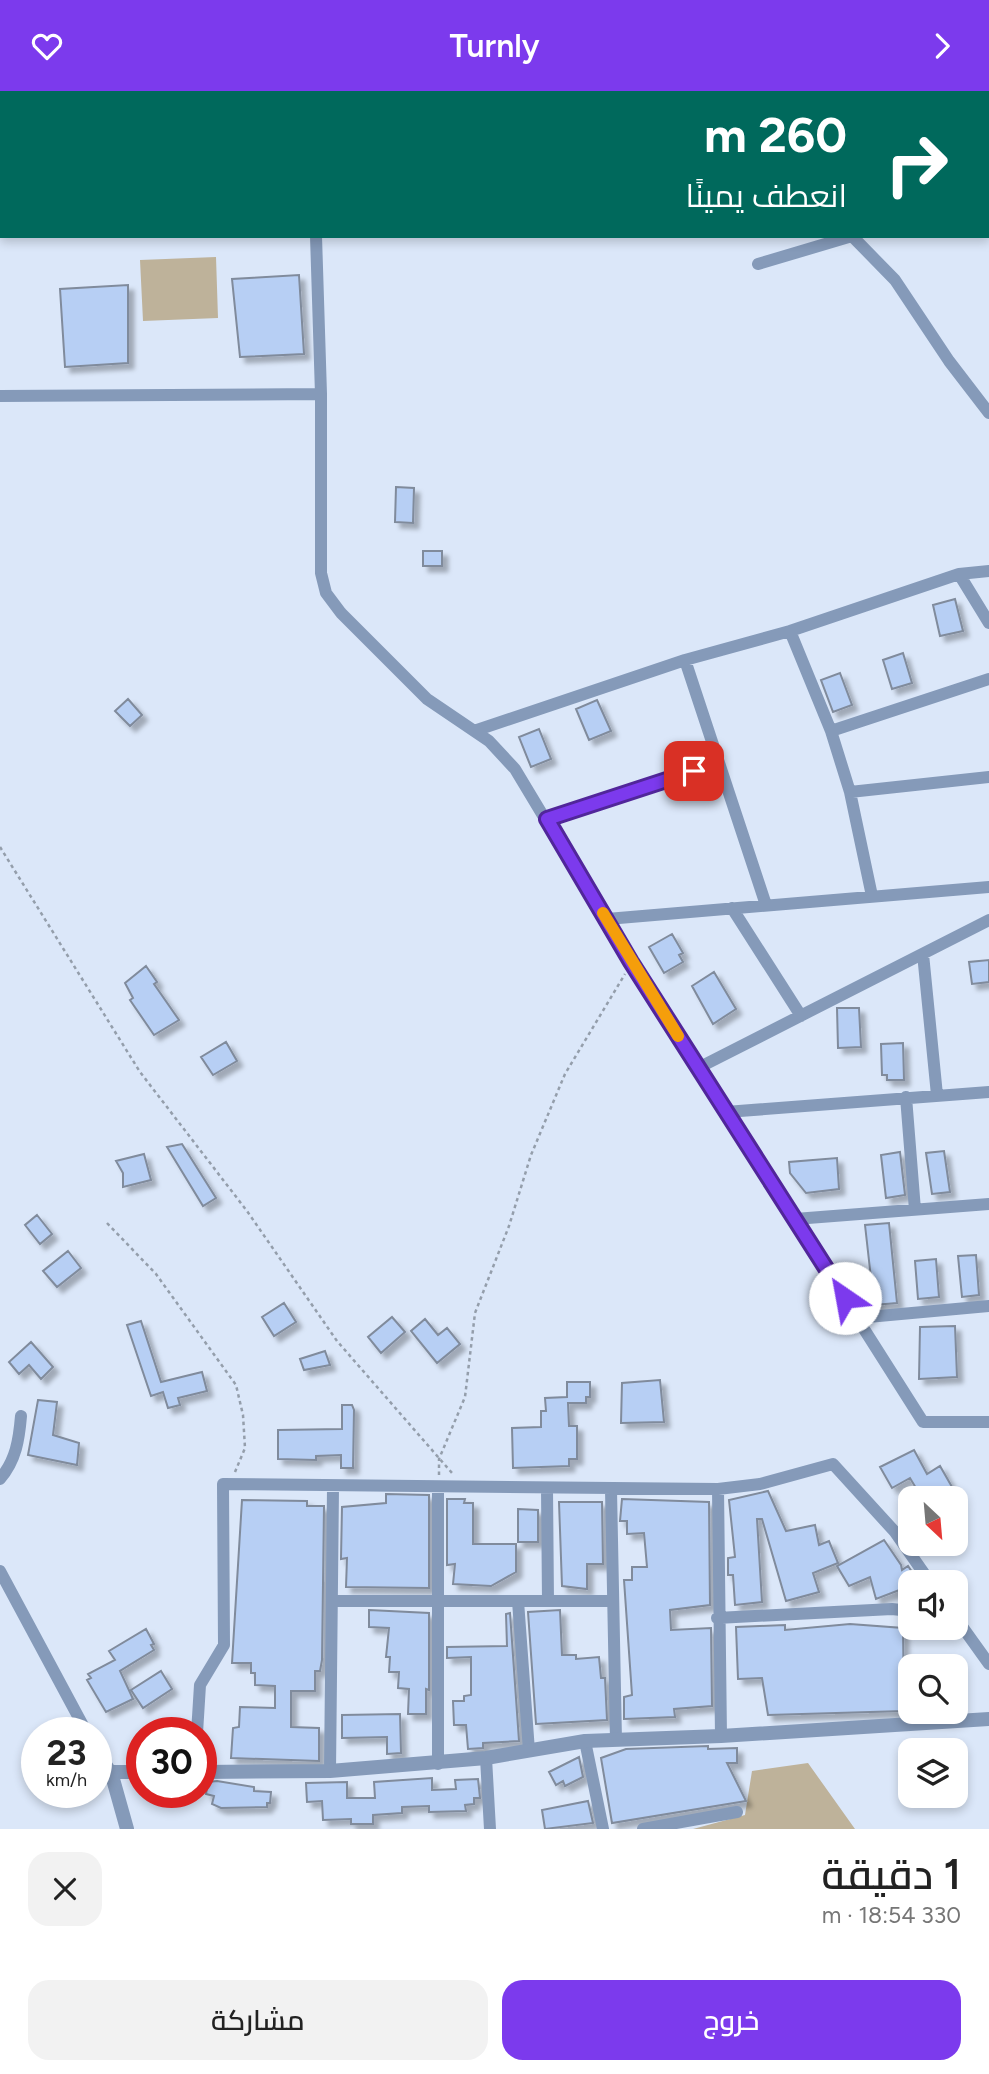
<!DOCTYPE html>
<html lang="ar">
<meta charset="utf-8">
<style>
body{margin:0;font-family:Figtree,Cairo,sans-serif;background:#f2f2f2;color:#222;direction:rtl;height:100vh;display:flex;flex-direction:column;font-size:26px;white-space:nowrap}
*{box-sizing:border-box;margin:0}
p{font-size:23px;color:#767676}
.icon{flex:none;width:38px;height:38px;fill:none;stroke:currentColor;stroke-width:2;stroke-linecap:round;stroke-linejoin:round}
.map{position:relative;height:1738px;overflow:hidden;direction:ltr}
.sheet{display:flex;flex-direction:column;background:#fff;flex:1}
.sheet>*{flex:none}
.top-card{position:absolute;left:0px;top:0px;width:990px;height:147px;box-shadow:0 4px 10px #0003;direction:rtl;background:#00695c;color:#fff;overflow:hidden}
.needle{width:46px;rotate:154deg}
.fabs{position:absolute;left:898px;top:1395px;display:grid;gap:14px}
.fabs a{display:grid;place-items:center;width:70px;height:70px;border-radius:14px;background:#fff;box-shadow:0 4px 10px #0003;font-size:35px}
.speed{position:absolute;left:21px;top:1626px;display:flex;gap:14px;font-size:35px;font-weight:700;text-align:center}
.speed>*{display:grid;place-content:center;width:91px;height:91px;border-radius:50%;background:#fff;box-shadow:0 4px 10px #0003;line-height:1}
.speed small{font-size:18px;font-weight:400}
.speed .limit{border:10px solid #d22;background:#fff;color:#111}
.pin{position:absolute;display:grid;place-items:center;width:60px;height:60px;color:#fff;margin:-30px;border-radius:14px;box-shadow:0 4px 10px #0006}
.me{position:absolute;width:77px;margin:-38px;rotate:327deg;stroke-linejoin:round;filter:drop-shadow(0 0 5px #0008)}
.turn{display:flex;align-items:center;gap:24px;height:147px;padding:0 28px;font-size:32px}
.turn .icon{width:91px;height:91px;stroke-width:2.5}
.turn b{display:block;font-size:49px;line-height:60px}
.round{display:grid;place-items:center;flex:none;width:74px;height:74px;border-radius:21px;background:#f2f2f2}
.head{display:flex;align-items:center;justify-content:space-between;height:119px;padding:0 28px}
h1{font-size:42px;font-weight:600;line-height:52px}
.action{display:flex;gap:14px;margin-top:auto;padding:14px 28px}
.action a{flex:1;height:80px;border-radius:21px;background:#7c3aed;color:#fff;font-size:28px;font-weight:600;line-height:80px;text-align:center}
.action a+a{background:#f2f2f2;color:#222}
header{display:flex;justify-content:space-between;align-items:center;height:91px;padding:0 28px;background:#7c3aed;color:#fff;font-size:32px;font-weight:600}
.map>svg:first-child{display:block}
</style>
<header><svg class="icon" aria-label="forward" viewBox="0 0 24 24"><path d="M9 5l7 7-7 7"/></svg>Turnly<svg class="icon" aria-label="heart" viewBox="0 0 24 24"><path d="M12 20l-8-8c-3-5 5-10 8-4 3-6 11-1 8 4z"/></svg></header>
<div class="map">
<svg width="989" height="1738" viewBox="0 0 989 1738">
<defs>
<filter id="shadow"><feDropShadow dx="5.5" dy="5.5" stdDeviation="2" flood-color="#0004"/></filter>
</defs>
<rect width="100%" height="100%" fill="#dbe7f9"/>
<path fill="#beb29a" d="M216,166l2,61 -75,3 -3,-61z
M808,1672l47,66h-162l52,-14 7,-44z"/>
<path fill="#b7cff4" stroke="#808b9c" stroke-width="2" filter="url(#shadow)" d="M299,184l5,79 -64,3 -8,-78z
M128,194v78l-63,4 -5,-78z
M396,396l18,1 -1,35 -18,-1z
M423,460h19v15h-19z
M955,508l8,32 -23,5 -7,-31z
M903,562l9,30 -20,6 -9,-29z
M840,582l12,32 -19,7 -12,-32z
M128,608l14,16 -12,11 -15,-15z
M597,609l14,31 -22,9 -13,-31z
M539,638l12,30 -20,8 -12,-30z
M672,843l11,19 -4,2 4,7 -19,11 -15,-26z
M989,869v22l-17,2 -3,-22z
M146,875l11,16 -3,2 25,36 -25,15 -24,-35 3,-2 -8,-15z
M714,881l22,37 -23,15 -21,-38z
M837,917h22l2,39 -23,1z
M226,951l11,19 -24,14 -12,-18z
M903,952l1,37h-17v-5h-5l-1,-31z
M182,1053l34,54 -13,8 -36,-59z
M944,1060l6,41 -18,2 -6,-41z
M900,1061l5,43 -19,3 -5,-43z
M144,1063l7,26 -28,7v-14l-7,-12z
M837,1067l2,31 -33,4 -16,-20 -1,-11z
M37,1124l15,19 -12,10 -15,-19z
M889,1132l8,80 -23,2 -9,-80z
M68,1160l13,17 -24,19 -14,-16z
M976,1164l3,40 -17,2 -4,-41z
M936,1168l3,38 -21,2 -3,-38z
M284,1212l12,19 -22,14 -12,-19z
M392,1226l13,15 -24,21 -13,-16z
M425,1228l13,16 9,-7 13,16 -23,19 -26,-32z
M141,1230l20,61 41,-10 5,19 -29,7 2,7 -12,3 -5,-16 -12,4 -24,-71z
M955,1235l2,51 -38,2 1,-52z
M31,1251l22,25 -12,12 -12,-14 -10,9 -10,-12z
M325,1260l5,14 -26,5 -4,-11z
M660,1289l4,42 -43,1 1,-40z
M567,1291h23v15h-4v6h-18l1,23h8v33h-8v7l-56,2 -1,-40 29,-1v-16h5l-1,-13 22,-1z
M38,1309l19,2 -4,33 26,8 -2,22 -49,-10z
M342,1314h10l2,5 -1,58h-12v-13l-25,1v4l-38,-1v-29l64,-1z
M914,1359l13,24 13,-8 12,21 -19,11h-11l-12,-20 -18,10 -12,-21z
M768,1400l18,40 29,-6 4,20 10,-4 9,22 -25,10 6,19 -33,9 -24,-82h-5l5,83 -27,3 -2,-30h-5v-17l7,-1 -6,-57z
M386,1403l43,1v93l-83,-1 1,-29 -6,1 1,-52 44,-4z
M447,1408h18l-1,4h9v41h43v28l-25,14 -38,-2 2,-20 -8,1z
M622,1408l87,3 1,103 -40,5 1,20 40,-2 1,78 -38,3 1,8 -51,2v-22l8,-2 -8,-115h8v-13h15l-3,-34 -17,1v-13h-7z
M242,1409l65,1v5h17l-2,154 -2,11h-5v20h-24v36l28,1v33l-88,-3 2,-30 6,-1 1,-20 35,1v-22l-20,-1v-12h-4v-10h-19z
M559,1411h43l1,62h-16v25l-25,-3z
M518,1418l20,1v32h-20z
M884,1449l17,25 1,5 6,-4 8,12 -11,6 -3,-6v11l-26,10 -6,-22 -21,9 -12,-20z
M369,1519l60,3v77l-3,-1v25h-18l1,-25 -11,-1 1,-16h-10l1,-15h-4l3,-29 -20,-1z
M560,1519l2,45h14v4l23,-2 2,21h4l2,42 -71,4 -8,-112z
M510,1522l9,128 -36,2v5l-15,1 -2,-24h-12l-1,-24h11v-5l7,-1v-38l-24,1v-11l60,-1 -1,-32z
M850,1533l53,4 1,83 -136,4 -6,-37 -24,1 -2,-52 49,-2v5z
M146,1538l8,15 -3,1 3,5 -34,21 13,28 -27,13 -19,-32 4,-2 -3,-4 27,-14 -6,-9z
M161,1580l11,18 -29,19 -12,-18z
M400,1623l1,39 -14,1v-17l-45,1v-23z
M708,1655v3l29,-1v15h-10l19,38 -134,22 -11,-65 25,-9z
M579,1666l4,20 -18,9 -2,-5 -7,4 -7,-13z
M432,1687v12l24,-1 -1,-9 23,-1 2,19h-6v6l-9,1 1,6 -37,1v-6l-27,1v6l-29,2v9h-22v-5l-28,1 -1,-19 -15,1 -1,-19 41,-1v16h28l-1,-16z
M217,1690l37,6v4l17,1 -1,11h-3v4l-46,1 -9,-4 2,-8 -8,-2 2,-12z
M588,1710l5,22 -48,6 -3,-19z"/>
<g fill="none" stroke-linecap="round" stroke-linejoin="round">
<path stroke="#949eab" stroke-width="2.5" stroke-dasharray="3.5 3.5" stroke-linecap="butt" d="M306,0v2
M0,756l140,225 107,139 90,130 115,132
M107,1132l49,51 80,111 7,30 2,33 -10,24
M439,1384v-16l26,-62 10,-84 34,-87 22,-71 34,-81 60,-100"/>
<path stroke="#859ab9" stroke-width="12" d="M989,105v-1
M316,145l5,158v179l5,20 15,20 86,86 62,42 26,28 116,193 292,460h66
M852,145l43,44 54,81 40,52
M758,173l94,-28
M0,305l321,-2
M959,483l30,49
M790,540l41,100 19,61 22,104
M685,569l81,245
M474,640l211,-71 105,-29 169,-57 30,-3
M831,640l158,-52
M850,701l139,-15
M547,728l172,-56
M732,817l69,108
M607,828l382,-32
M923,863l14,141
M698,977l291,-148
M906,1006l9,113
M726,1021l263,-20
M795,1128l194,-15
M857,1227l132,-12
M0,1388c16,-19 19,-39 21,-63
M438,1397v276
M547,1398l1,112
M718,1398l3,247
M611,1399l5,250
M0,1480l87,162
M332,1510h279
M518,1510l11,150
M717,1527l175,-9 18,2
M956,1527l33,46
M197,1642l3,-48 24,-40 -1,-161 495,5 42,-5 73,-20 62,68 35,50
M585,1650l18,88
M96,1657l15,24
M486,1667l4,71
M330,1680l3,-283
M643,1738l94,-17"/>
<path stroke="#859ab9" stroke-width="14" d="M201,1681l129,-1 156,-13 99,-17 136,-5 268,-17
M127,1738l-16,-57h31"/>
</g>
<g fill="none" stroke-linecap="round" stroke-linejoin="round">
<defs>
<path id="route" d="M694,680l-147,48 84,143 214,336"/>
</defs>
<use href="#route" stroke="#51269a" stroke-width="18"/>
<use href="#route" stroke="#7c3aed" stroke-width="12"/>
<path stroke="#f59e0b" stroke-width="12" d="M603,822l75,123"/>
</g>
</svg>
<div class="fabs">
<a><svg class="needle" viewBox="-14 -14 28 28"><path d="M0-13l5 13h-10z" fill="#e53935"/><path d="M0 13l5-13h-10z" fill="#767676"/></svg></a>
<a><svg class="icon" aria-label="sound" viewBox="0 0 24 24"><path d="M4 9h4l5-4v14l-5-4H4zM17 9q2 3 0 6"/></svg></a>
<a><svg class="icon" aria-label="search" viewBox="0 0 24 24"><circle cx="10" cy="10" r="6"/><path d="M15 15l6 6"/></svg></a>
<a><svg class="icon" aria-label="layers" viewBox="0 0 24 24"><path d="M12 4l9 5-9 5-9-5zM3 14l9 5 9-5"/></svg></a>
</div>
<div class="speed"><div>23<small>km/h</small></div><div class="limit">30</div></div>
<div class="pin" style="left:694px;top:680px;background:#d93025"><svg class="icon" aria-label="arrive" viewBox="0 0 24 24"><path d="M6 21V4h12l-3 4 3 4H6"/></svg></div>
<svg class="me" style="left:845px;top:1207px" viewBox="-20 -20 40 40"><circle r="19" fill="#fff"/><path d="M0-13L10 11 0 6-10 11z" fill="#7c3aed"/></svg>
<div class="top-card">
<div class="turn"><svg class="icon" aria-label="right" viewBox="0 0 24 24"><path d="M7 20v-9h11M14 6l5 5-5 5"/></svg><div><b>260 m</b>انعطف يمينًا</div></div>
</div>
</div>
<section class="sheet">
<div class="head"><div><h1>1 دقيقة</h1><p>330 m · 18:54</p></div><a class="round"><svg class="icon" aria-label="close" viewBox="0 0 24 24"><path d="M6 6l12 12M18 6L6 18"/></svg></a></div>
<div class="action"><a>خروج</a><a>مشاركة</a></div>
</section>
